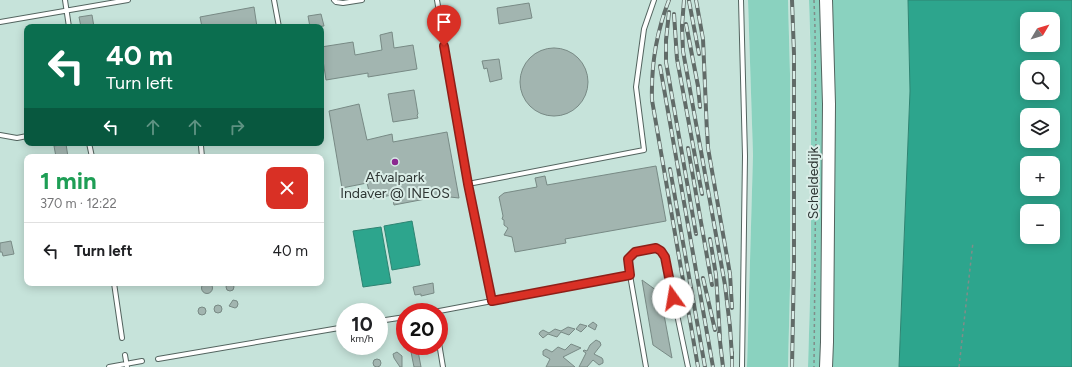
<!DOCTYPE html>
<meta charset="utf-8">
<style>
body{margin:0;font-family:Figtree,sans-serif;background:#f6f6f6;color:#202124;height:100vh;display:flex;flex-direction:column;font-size:15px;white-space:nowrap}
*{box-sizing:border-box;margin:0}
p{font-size:13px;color:#757577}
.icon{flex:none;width:22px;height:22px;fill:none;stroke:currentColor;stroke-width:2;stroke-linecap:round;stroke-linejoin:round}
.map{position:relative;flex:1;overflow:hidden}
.side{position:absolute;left:24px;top:154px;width:300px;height:132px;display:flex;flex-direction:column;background:#fff;border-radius:8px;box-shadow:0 2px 10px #0003}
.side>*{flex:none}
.hud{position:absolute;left:24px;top:24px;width:300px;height:122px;border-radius:8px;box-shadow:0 2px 10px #0003;background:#0b6e4f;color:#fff;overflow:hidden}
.needle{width:26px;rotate:52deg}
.controls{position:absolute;left:1020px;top:12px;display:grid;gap:8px}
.controls a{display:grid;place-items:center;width:40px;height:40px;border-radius:8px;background:#fff;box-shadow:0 2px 10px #0003;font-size:20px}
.speed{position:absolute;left:336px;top:303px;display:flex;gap:8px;font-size:20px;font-weight:700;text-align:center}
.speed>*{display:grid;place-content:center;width:52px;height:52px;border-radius:50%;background:#fff;box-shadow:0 2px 10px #0003;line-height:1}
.speed small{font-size:10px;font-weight:400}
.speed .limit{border:6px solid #d22;background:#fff;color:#111}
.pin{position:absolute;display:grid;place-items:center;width:34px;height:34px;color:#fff;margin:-41px -17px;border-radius:50% 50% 50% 0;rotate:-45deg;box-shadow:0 0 4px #0007}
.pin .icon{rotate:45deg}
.me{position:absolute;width:44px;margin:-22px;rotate:347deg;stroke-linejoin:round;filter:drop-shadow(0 0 3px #0008)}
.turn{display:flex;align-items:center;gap:14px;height:84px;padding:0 16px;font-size:18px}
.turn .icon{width:52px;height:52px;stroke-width:2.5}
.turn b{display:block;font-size:28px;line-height:34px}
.lanes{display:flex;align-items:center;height:38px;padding:0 16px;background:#0003;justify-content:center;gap:20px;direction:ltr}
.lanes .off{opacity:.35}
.round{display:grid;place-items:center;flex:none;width:42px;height:42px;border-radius:8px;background:#f6f6f6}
.overview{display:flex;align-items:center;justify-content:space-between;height:68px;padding:0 16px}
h1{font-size:24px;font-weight:700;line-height:30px;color:#1e9e55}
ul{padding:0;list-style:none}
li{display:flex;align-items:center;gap:12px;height:56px;padding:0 16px;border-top:1px solid #e0e0e0}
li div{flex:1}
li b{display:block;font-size:15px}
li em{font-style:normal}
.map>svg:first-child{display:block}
</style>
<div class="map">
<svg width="1072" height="367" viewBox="0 0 1072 367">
<rect width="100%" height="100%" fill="#d9ede7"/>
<path fill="#c6e3da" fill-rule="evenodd" d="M0,0h748l5,155 -6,212h-747zM27,27h294v116h-294zM27,157h294v126h-294zM345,312h34v34h-34zM405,312h34v34h-34z
M788,0h21v9l2,55v202l-3,101h-20l2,-81v-212z"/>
<path fill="#8ad2bf" d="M748,0h40l2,74v212l-2,81h-41l6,-212z
M809,0h99l2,91 -11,276h-91l3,-101v-202z"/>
<path fill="#2da58d" stroke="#2e8472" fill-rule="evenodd" d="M908,0h164v367h-173l11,-276zM1027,19h26v26h-26zM1027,67h26v26h-26zM1027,115h26v26h-26zM1027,163h26v26h-26zM1027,211h26v26h-26z
M412,221l8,44 -28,5 -8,-44z
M381,227l10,56 -28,4 -10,-56z"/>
<path fill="#a2b5b0" stroke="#788a85" d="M529,3l3,15 -33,6 -2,-16z
M254,7l3,20h-55l-2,-10z
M321,14l3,12 -14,1 -2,-11z
M92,15l2,12h-13l-2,-10z
M392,32l2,16 19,-3 4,24 -49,8v-4l-42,7 -5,-33 32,-5 2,13 27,-5 -2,-15z
M520 82a34 34 0 1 1 68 0a34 34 0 1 1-68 0Z
M499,59l3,20 -12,3 -3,-14 -3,1 -2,-8z
M414,90l4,24 -1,1 1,3 -25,4 -5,-28z
M359,104l8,36 25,-6 1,8 54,-10 12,66 -18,-2 -47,9 -2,-10 -21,4 -4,-16 -25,5 -13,-77z
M66,144l2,13h-12l-2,-11z
M656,166l10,55 -101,18 1,4 -51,9 -3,-15 -8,-2 4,-7 -4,-3v-5l-2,-1 1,-3 -4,-19 5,-4 33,-6 -2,-9 10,-2 2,9z
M11,241l3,13 -11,2 -1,-4h-2v-9z
M642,280l18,13 12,65 -19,-13z
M201.5 288a5.5 5.5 0 1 1 11 0a5.5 5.5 0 1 1-11 0Z
M433,283l1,10 -13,3v-2l-6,1 -2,-8z
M226 287a4 4 0 1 1 8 0a4 4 0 1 1-8 0Z
M233,300l4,1 1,3 -1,3 -2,1 -6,-2z
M214 309a4 4 0 1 1 8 0a4 4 0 1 1-8 0Z
M198 311a4 4 0 1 1 8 0a4 4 0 1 1-8 0Z
M593,322l4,3 -2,5 -7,-4z
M580,324l7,2 -6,6 -5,-3z
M568,327l7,2 -6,6 -8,-3 -4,5 -9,-3 -5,4 -4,-4 1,-2 3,-2 6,3 6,-4 6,2z
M596,340l4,2 1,3 -7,9 8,4 1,2v3l-4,2 -6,-5 -6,7h-8l7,-14 -3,-2 1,-1 3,1 3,-6z
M571,344l10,4 -18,9 12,10h-29l4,-8 -7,-4v-4l3,-2 6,3 6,-5 7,3z
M418,351l3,16h-7l-3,-15z
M397,352l5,4v11h-2l-6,-9 -1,-4z
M373 363a4 4 0 1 1 8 0a4 4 0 1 1-8 0Z"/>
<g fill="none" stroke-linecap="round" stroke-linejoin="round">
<defs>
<path id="lane" d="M65,0l4,27
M274,0l5,27
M334,0l2,2 7,1 19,-3
M437,0l31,184 24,117
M741,0l4,156 -3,211
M0,22l128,-22
M0,135l17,3 10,-2
M89,143l3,14
M202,157l-1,-11 1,-3
M468,184l176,-34 -8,-63 8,-58 10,-29
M630,275l-1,-16 6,-7 21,-4 5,3 4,6 23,110
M114,283l8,55
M434,312l196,-37 16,92
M379,321l26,-4
M439,343l4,24
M125,355l2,12
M158,359l187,-32
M109,367l33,-6"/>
<path id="secondary" d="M826,367l1,-25 2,-238 -3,-104"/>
</defs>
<use href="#lane" stroke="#53645f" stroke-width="6"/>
<use href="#secondary" stroke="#53645f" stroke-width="14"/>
<path stroke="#808d89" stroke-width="1.5" stroke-dasharray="3 3" stroke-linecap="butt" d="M814,0l1,28 1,120 -2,219
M959,367l14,-125"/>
<use href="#lane" stroke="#fff" stroke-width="4"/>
<use href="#secondary" stroke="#fff" stroke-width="12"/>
<defs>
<path id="rail" d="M669,0c-13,33 -18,65 -17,100l46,267
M684,0l-2,26 1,25 42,234 5,42 2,30
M696,0l7,39 4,94
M689,1l10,53
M669,12l-3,28v22l30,172
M674,14l3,45 25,135
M686,24l12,62 2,21
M660,66l53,301
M707,128l1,20 22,126 2,34
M688,148l24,137
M670,169l35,198
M710,239l6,36 4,63
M703,278l12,52
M719,333l4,34
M732,367v-15
M792,367l2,-106v-207l-2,-54"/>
</defs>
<use href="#rail" stroke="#616b68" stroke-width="4"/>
<use href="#rail" stroke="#d9ede7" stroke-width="2.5" stroke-dasharray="8" stroke-linecap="butt"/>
</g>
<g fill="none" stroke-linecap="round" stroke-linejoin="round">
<defs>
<path id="route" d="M444,46l24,138 24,117 138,-26 -2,-16 7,-7 21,-4 5,3 4,6 8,41"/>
</defs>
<use href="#route" stroke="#8d1f18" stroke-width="10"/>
<use href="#route" stroke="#d93025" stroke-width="7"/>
</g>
<circle fill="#8b2890" stroke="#d9ede7" stroke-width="1.5" cx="395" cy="162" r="4"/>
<g text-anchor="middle" stroke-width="4" stroke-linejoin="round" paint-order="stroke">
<g font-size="14" fill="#2f3634" stroke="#d9ede7">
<text x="395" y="182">Afvalpark<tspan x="395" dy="16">Indaver @ INEOS</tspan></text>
</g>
<g font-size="14" fill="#2f3634" stroke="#d9ede7">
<text transform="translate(813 183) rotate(-90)" y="5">Scheldedijk</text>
</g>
</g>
</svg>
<div class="controls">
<a><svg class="needle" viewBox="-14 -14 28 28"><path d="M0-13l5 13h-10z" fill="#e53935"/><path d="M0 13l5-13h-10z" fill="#757577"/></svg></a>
<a><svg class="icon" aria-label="search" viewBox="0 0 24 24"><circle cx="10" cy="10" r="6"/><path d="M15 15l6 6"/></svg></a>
<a><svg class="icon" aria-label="layers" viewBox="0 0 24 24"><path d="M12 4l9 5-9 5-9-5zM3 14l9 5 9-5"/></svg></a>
<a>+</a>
<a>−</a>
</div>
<div class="speed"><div>10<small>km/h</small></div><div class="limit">20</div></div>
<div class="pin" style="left:444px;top:46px;background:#d93025"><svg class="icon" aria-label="arrive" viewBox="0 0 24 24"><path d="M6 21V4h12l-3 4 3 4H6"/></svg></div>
<svg class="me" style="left:673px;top:298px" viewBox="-20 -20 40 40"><circle r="19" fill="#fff"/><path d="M0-13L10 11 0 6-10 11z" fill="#d93025"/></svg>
<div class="hud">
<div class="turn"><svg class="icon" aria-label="left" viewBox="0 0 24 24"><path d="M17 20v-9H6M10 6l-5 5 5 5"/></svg><div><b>40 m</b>Turn left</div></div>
<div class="lanes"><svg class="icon" aria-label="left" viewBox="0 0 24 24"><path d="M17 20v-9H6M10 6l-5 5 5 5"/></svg><svg class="icon off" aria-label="ahead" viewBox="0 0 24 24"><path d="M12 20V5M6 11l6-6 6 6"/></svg><svg class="icon off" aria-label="ahead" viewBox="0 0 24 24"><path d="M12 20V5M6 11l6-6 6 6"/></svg><svg class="icon off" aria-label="right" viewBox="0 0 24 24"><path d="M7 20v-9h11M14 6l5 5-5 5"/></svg></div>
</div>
<section class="side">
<div class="overview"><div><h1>1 min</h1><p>370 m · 12:22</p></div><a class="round" style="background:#d93025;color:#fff"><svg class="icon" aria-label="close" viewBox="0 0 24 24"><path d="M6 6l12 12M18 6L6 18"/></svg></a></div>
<ul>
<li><svg class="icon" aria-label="left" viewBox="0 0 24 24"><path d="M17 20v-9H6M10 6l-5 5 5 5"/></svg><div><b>Turn left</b></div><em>40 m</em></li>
</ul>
</section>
</div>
